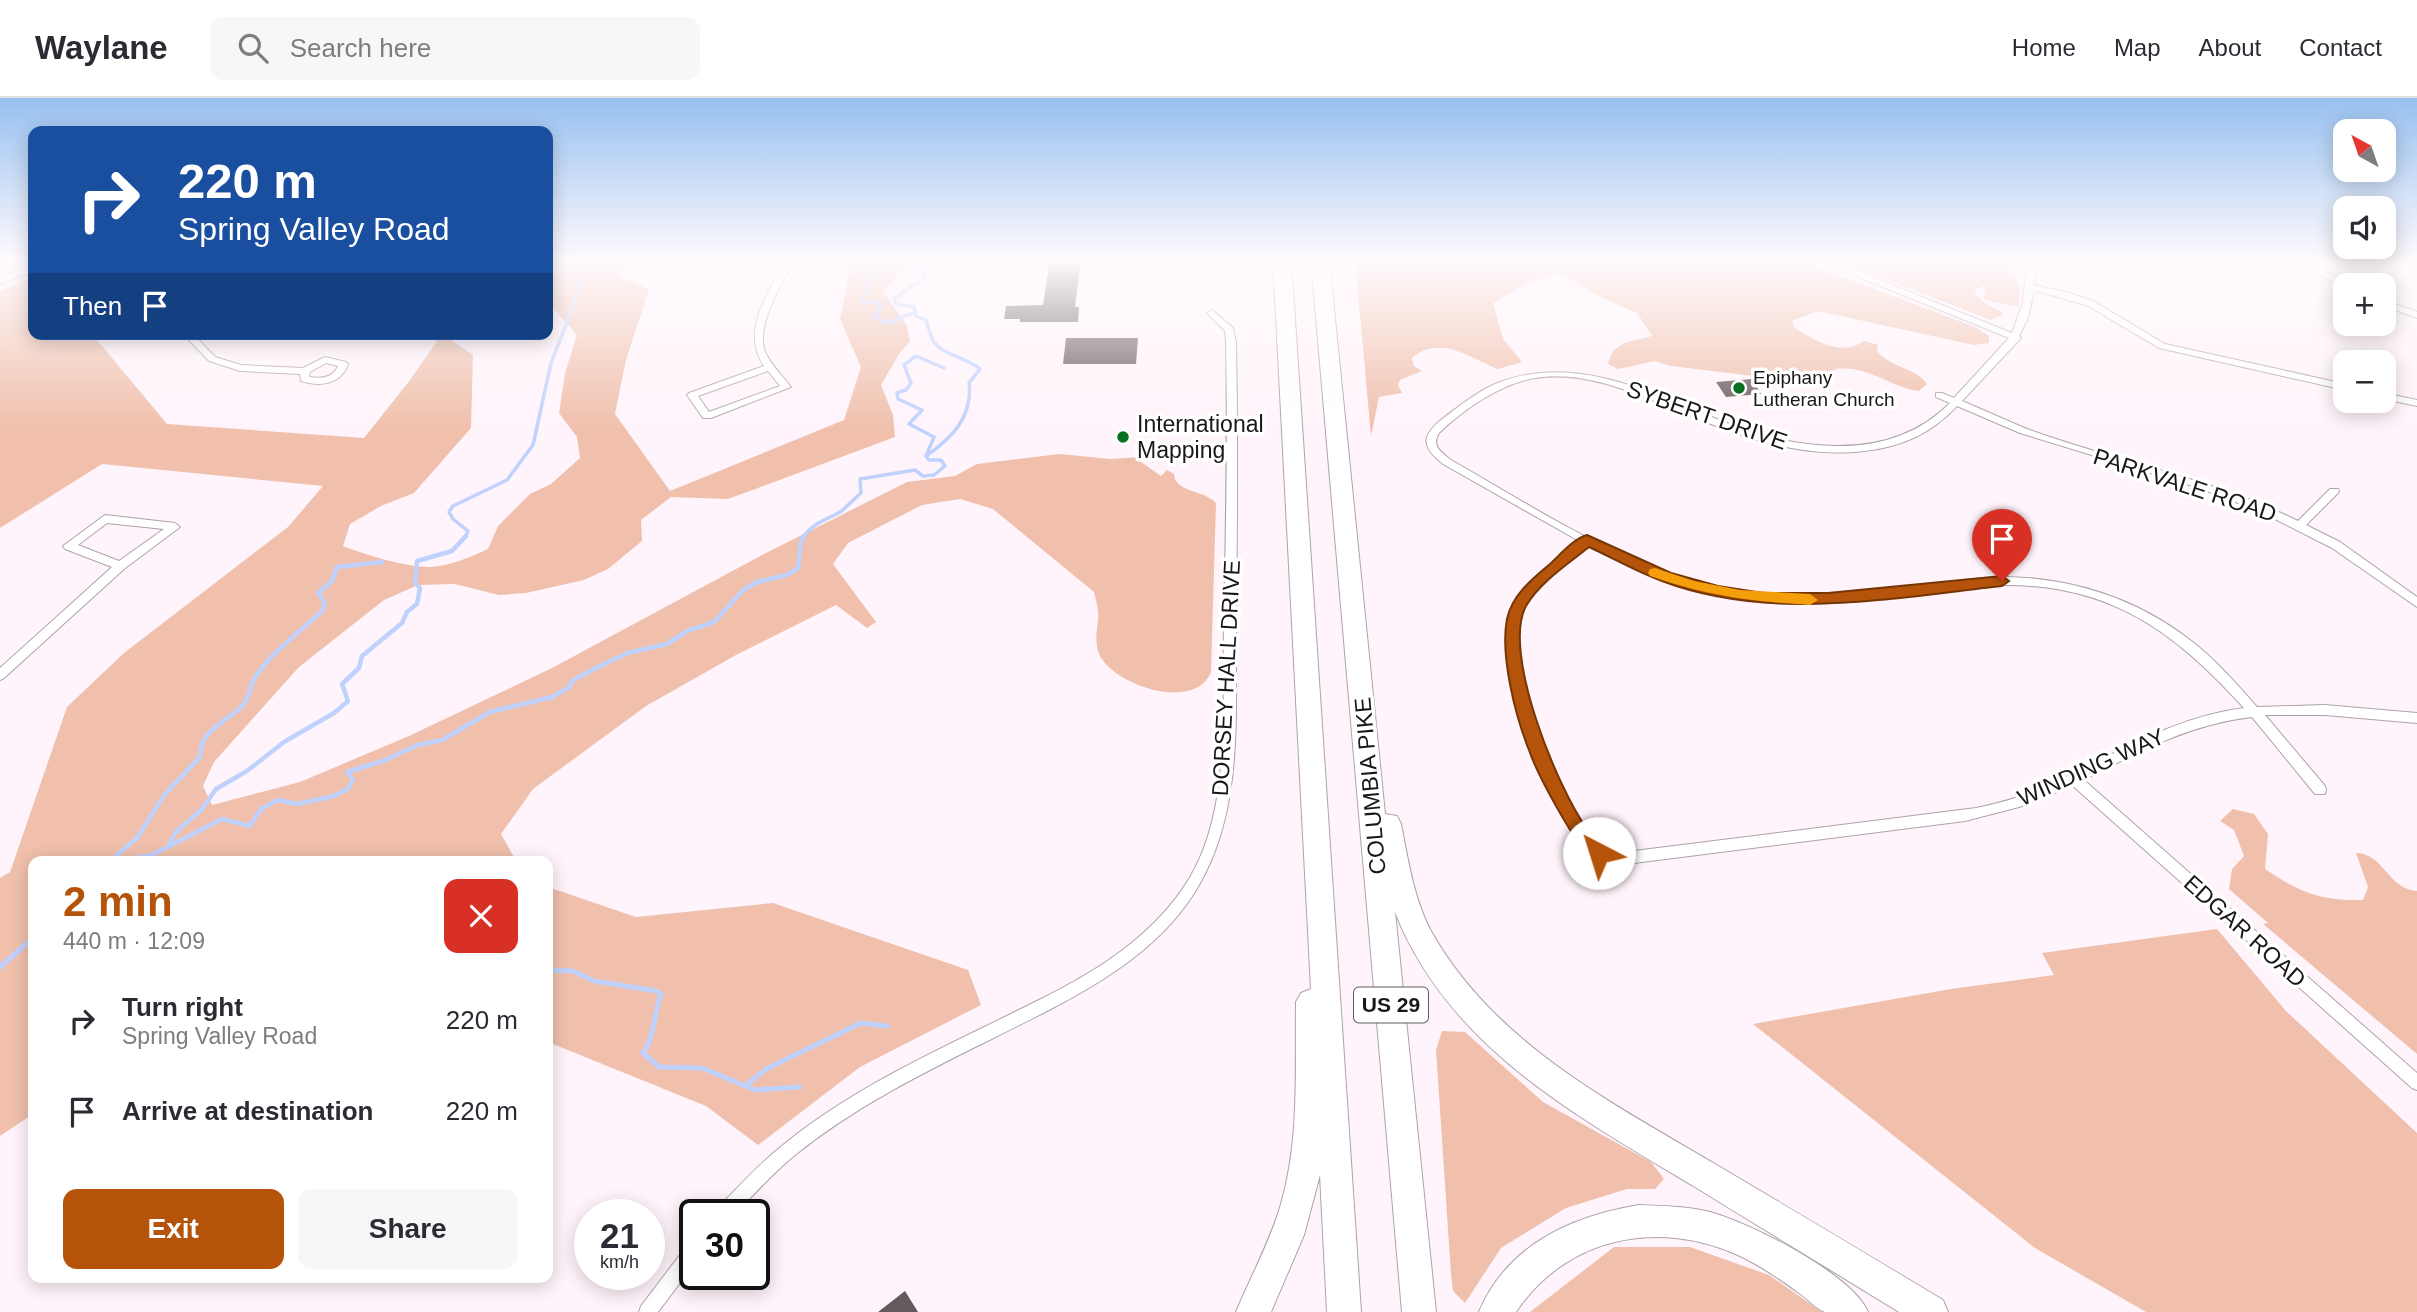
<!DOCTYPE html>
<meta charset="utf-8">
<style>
body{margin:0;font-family:Helvetica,sans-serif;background:#f7f7f7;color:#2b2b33;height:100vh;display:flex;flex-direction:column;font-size:26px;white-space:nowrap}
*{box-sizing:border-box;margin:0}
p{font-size:23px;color:#7c7c81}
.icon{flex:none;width:38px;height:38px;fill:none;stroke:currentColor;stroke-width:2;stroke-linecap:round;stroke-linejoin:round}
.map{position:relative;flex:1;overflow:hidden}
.drawer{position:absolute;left:28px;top:758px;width:525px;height:427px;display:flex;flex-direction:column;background:#fff;border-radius:14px;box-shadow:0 4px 18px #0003}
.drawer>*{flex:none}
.hud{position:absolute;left:28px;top:28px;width:525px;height:214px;border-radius:14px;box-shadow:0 4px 18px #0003;background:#1a4fa0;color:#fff;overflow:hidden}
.needle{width:46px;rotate:320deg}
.fabs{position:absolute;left:2333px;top:21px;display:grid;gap:14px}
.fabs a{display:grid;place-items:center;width:63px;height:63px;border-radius:14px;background:#fff;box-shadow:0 4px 18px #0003;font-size:35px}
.speed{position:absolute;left:574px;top:1101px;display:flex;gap:14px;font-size:35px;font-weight:700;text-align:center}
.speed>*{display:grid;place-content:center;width:91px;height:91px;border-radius:50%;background:#fff;box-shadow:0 4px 18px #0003;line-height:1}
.speed small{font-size:18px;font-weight:400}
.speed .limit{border:4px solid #111;border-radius:10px;background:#fff;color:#111}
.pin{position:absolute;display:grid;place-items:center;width:60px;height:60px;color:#fff;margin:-72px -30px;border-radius:50% 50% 50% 0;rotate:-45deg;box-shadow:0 0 7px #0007}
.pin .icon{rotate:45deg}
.me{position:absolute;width:77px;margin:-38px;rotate:320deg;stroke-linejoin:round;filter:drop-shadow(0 0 5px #0008)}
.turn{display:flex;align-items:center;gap:24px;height:147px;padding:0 35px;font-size:32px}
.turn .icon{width:91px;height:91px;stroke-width:2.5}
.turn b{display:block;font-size:49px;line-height:60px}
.then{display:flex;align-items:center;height:66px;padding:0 35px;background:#0003;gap:14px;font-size:26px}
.round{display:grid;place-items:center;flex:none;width:74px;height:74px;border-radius:14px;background:#f7f7f7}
.summary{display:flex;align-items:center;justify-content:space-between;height:119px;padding:0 35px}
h1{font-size:42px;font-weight:800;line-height:52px;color:#b45309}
.action{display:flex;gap:14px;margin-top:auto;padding:14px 35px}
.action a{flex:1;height:80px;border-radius:14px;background:#b45309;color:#fff;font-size:28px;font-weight:800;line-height:80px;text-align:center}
.action a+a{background:#f7f7f7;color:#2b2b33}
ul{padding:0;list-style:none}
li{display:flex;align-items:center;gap:21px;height:91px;padding:0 35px}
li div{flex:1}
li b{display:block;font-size:26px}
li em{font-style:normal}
header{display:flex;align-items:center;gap:42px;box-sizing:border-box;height:98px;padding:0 35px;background:#fff;border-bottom:2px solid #e1e1e2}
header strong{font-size:33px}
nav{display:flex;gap:38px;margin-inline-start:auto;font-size:24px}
.search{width:490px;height:63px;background:#f7f7f7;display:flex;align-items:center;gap:18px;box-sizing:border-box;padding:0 24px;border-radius:14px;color:#7c7c81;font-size:26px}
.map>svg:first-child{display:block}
</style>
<header>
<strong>Waylane</strong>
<div class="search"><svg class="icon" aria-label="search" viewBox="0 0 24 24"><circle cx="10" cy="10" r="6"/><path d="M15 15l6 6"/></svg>Search here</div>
<nav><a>Home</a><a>Map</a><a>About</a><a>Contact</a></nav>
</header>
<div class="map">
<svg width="2417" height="1214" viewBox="0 0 2417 1214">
<rect width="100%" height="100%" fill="#fff4fb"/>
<path fill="#f0c0ac" d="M559,161h68l-7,18 29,12 -23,71 -11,54 55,77 174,-71 17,-53 -21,-48 12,-60h61l-30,32 24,35 3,15 -11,13 -18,31 12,30 2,22 -167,62 -57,-2 -30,23 1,21 -34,28 -24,11 -58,13 -27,2 -44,-11 -37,1 -34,15 -85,67 -85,95 -11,24 9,19 88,-23 109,-46 143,-68 214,-115 141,-71 48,-6 22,-12 83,-10 50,5 31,-2v5l20,14 6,-6 7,4c1,19 29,15 42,29l-5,169c-16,40 -95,14 -111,-16 -6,-13 -3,-24 -2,-37 1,-9 -2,-19 -4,-27l-101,-83 -33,-10 -38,6 -74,38 -15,21 43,58 -9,6 -31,-23 -100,50 -90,51 -113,83 -32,45 15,27h-483v253l-33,22v-258l10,-6 57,-165 57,-54 164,-126 35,-41 -221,-22 -102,64v-237l32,-14 1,57h59l75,90 197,14 46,-58 32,-46 31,21 -2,73 -57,65 -33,13 -31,18 -7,22c23,9 62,21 87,21 19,-1 41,-10 58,-18l10,-23 32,-32 21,-10 29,-26 -3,-21 -18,-24 6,-40 12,-38 -29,-33v-32z
M1355,161h441l179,68 14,9v7l-15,2 -156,-34 -26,10 2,6c21,14 47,30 70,14l14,4 -1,6c14,17 40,17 50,33l-8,7c-30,-4 -50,-26 -84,-22l-1,7 -16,8 -147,-18 -16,-5 -37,8 -10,-5c5,-24 25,-22 44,-28l-15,-23 -41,-18 -32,-20 -13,-1 -28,11 -30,18 10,36 19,23 -24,7c-28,-11 -58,-35 -86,-11l2,8 8,5 -22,9 -2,5 4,8 -23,4 -8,39z
M1833,161h183l-8,7v4l10,9 -1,4 3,1 -1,23 -35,-7 1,-14h-3l-8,5c7,13 20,15 30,23l-13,6z
M2233,711l21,5 14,20 -3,35c34,23 56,32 98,31l5,-13 -12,-34c29,1 31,36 61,38v163l-154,-130 5,-1 -39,-34 3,-20 12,-13 -10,-26 -14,-9z
M548,789l88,30 137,-14 195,67 13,35 -121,62 -102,78 -52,-39 -158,-64z
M2217,831l69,82 131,122v179h-271l-111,-64 -282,-224 198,-35 103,-14 -12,-22z
M1442,933l23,1 78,70 108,60 13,17 -9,10h-28l-61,19 -65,40 -36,55 -12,-12 -2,-17 -15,-224z
M1614,1149h76l79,28 53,37h-292z"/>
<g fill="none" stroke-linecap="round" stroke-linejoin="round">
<path stroke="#bfd1fd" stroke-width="3.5" d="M871,161l2,12 -11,30 15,2 4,4 -8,10 14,6 26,-10
M926,358c26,-18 47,-39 43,-73l11,-14c-13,-12 -36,-13 -46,-27 -4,-6 -5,-15 -8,-22l-10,-4 -2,-9 -18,-3 -2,-5 31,-22v-10l18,-8
M926,358l8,-19 -25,-13 13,-14 -24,-11 -1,-6 9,-3 5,-7 -7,-18 12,-9 28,12
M465,439l3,-6 -15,-12 -4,-7 4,-6 54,-26 26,-35 18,-82 22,-56 11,-48
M803,439c10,-14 23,-17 37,-25 7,-5 14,-13 21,-19l-1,-14 55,-9 8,6 11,-1 11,-9 -4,-6h-12l-3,-4"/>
<path stroke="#bfd1fd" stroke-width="4.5" d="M168,748l8,-14 26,-23 14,-20 31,-18 37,-29 50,-29 14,-12 -6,-17 17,-16 3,-12 40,-33 5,-11 10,-8 3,-16 -5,-5 2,-22 35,-10 14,-15
M110,763l27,-23 28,-44 35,-37c0,-28 26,-34 43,-52 8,-9 6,-20 13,-29 17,-25 44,-44 66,-65l3,-8 -7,-10 14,-12 5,-14 45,-5
M118,763l34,-6 70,-36 28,7 11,-17 17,-9 19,4 37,-8 14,-7 5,-9 -6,-8 36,-11 35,-16 24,-5 48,-28 62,-15 16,-9 5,-8 31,-16 24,-11 39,-9 20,-13 27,-9 29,-32 14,-8 30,-7 11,-7 3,-27 3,-5"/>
<path stroke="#bfd1fd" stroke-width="5" d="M0,869l33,-29
M548,872l25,1 21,10 63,10 4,3c-7,20 -7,44 -18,59l16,14 43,1 53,22 45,-3
M745,988l21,-17 95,-46 26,3"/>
</g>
<path fill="#655a5b" d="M1050,161h31l-6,48h4l-1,15h-58v-3h-16l2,-13 37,-1z
M1066,240h72l-2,26h-73z
M1752,281l9,15 -35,3 -10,-15z
M905,1193l13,21h-40z"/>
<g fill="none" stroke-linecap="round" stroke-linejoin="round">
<defs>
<path id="minor" d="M785,161h9c-11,24 -39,66 -29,93 6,13 17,23 26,35l-80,31h-8l-16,-23 2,-2 75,-27c-24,-36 5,-73 21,-107zM768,273l12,15 -71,26 -11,-16z
M1814,161h13l185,74 11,-31 5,-43h8l-2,26 35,8 26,9 70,42 180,40v6l-186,-42 -71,-42 -54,-16 -6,28 -9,18 2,2 -59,63c22,9 43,19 65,28 90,33 185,49 271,92l32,-32h8l1,2 -1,2 -32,32 34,17 77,55v10l-85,-59 -73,-37 -60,-23 -179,-55 -63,-27c-26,28 -56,41 -93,45 -58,7 -113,-11 -166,-32 -51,-20 -107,-50 -163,-41 -35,6 -71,31 -96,55 -8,13 2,19 12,27 90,51 188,118 293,132 61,8 123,1 184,-7 25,-3 50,-8 74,-8 68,0 134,21 188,63 25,19 46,43 67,67l68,-2 92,8v10l-92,-8h-60l60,71 1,4 -1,4h-10l-63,-77c-62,7 -114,35 -168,63l333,293v17l-5,-2 -339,-302 -54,21 -54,14 -331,42c-14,1 -29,1 -41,-8 -16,-10 -25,-31 -33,-48 -11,-18 -22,-37 -30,-57 -14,-35 -32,-98 -20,-136 11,-33 44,-52 69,-73l-136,-77c-24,-19 -21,-30 3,-48 16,-12 35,-27 54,-34 81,-30 160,16 235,44 31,12 65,19 99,20 44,1 84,-11 116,-43l-14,-6v-4h6l12,5 55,-60zM1587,447c64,33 132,57 203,59 50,1 100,-6 149,-12 20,-3 42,-7 63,-7 108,-1 172,46 242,123 -72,9 -131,48 -196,77 -23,11 -47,18 -72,23l-342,43c-10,1 -22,3 -31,-3 -16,-10 -25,-31 -34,-47 -8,-16 -18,-31 -25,-47 -16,-36 -35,-103 -22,-140 10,-30 42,-49 65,-69z
M2290,161h12l47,26 -7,2z
M2384,202l33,12v6l-33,-12z
M1212,212l21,18 3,15c2,94 1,188 0,282 -1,87 8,182 -37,260 -33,58 -92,95 -150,125 -87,45 -177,83 -254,145 -22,18 -41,39 -60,59h-19l2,-6c21,-22 41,-44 65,-63 76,-62 167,-100 254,-144 59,-29 117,-65 152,-122 43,-71 33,-174 35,-254 2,-94 4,-188 2,-282l-1,-12 -18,-18z
M183,236h10l22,23 26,8 62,3 22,-11 21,5 2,2c-7,21 -29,23 -47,17l-1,-7 -60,-3 -31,-10zM326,265l12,3c-5,12 -17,13 -29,11l1,-5z
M2384,295l33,7v6l-33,-7z
M105,417l70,8 5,4 -56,42 -120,109 -4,2v-12l112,-101 -47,-18 -2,-3zM107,425l57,6 -45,32 -41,-16z
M695,1143v22l-37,49h-19l2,-6 48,-63z"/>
<path id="tertiary" d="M33,166v7l-33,13v-7z"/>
<path id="motorway" d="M1273,161h18l70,1053h-34l-7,-137 -16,60 -33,77h-35c15,-36 34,-70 45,-108 19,-65 14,-135 15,-202l5,-9 10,-4z
M1311,161h18l56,555 12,2 4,8c7,36 13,75 30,107 62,111 179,171 284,233 76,45 152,90 228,136l5,12h-49c-68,-42 -136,-83 -204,-125 -118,-71 -247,-140 -300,-275l41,400h-34z
M1639,1107c24,1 47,1 71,7 40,11 142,62 158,100 -12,0 -31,0 -43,0 -9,-3 -18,-14 -26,-19 -19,-14 -38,-27 -59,-37 -81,-38 -174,-19 -224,56h-37c28,-67 93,-96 160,-107z"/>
</defs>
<use href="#minor" stroke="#ada3aa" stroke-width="2"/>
<use href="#tertiary" stroke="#ada3aa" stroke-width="2"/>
<use href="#motorway" stroke="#ada3aa" stroke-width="2"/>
<use href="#minor" fill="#fff" fill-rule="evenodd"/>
<use href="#tertiary" fill="#fff" fill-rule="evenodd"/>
<use href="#motorway" fill="#fff" fill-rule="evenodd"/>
</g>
<linearGradient id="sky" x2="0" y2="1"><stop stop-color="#97c0f0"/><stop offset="0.49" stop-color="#fffafd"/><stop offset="1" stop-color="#fffafd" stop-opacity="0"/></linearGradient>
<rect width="2417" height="331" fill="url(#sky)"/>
<path fill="#b45309" stroke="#753606" stroke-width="2" d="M1587,437l84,38 47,13 45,7h65l174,-17 7,5 -7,5c-112,12 -231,36 -340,-5 -25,-9 -49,-23 -73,-34 -21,17 -49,35 -63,59 -25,46 32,183 61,223 6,9 16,14 21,24l-3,5c-4,2 -5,3 -10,1 -18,-8 -59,-88 -66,-109 -14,-35 -29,-95 -22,-131 5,-24 25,-40 42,-54 11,-10 24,-26 38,-30z"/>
<path fill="#f59e0b" d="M1655,470l39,13 46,9 70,4 8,6 -8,5c-61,-4 -102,-9 -160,-29l-2,-3 2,-4z"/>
<g fill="#087021" stroke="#fff" stroke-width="2.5">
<circle cx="1739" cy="290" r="7"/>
<circle cx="1123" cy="339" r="7"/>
</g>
<g text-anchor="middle" stroke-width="7" stroke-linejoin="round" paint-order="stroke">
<g font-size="19" fill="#1a1619" stroke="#fff" text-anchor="start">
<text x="1753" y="286">Epiphany<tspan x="1753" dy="22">Lutheran Church</tspan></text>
</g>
<rect fill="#fff" stroke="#5f5c5e" stroke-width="2" x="1354" y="889.5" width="74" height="35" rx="5"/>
<g font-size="21" font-weight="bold" fill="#1a1619">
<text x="1391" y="914">US 29</text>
</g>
<g font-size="23" fill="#1a1619" stroke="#fff">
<text transform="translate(1707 317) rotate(19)" y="8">SYBERT DRIVE</text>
<text transform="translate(2185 387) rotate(18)" y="8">PARKVALE ROAD</text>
<text transform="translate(1226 580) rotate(-87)" y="8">DORSEY HALL DRIVE</text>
<text transform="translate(2091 669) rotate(-24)" y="8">WINDING WAY</text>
<text transform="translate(1370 688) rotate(-95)" y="8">COLUMBIA PIKE</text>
<text transform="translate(2245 833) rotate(42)" y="8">EDGAR ROAD</text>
</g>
<g font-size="23" fill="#1a1619" stroke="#fff" text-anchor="start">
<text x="1137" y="334">International<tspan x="1137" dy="26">Mapping</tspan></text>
</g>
</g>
</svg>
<div class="fabs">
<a><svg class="needle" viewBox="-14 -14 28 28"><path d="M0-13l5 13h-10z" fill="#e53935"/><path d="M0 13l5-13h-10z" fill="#7c7c81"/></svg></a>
<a><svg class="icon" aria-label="sound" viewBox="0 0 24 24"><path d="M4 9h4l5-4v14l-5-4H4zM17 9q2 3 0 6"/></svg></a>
<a>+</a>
<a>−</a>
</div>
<div class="speed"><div>21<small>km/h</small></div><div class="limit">30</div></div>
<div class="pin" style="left:2002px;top:483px;background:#d93025"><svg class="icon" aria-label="arrive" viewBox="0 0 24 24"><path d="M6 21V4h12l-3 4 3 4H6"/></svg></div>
<svg class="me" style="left:1599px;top:755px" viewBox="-20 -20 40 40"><circle r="19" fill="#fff"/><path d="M0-13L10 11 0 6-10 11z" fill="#b45309"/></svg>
<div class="hud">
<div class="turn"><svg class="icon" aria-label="right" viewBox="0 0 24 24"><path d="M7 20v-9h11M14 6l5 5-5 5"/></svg><div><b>220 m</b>Spring Valley Road</div></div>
<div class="then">Then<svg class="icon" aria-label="arrive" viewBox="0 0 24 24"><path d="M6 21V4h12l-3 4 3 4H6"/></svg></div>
</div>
<section class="drawer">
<div class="summary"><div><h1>2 min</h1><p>440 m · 12:09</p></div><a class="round" style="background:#d93025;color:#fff"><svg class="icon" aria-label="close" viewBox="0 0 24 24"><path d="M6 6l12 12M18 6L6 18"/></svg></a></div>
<ul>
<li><svg class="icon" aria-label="right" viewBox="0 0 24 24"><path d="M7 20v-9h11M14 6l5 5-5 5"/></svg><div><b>Turn right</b><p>Spring Valley Road</p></div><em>220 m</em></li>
<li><svg class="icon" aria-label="arrive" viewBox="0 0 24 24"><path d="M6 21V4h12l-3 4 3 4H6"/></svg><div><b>Arrive at destination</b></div><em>220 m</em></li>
</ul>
<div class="action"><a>Exit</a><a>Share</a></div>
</section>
</div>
